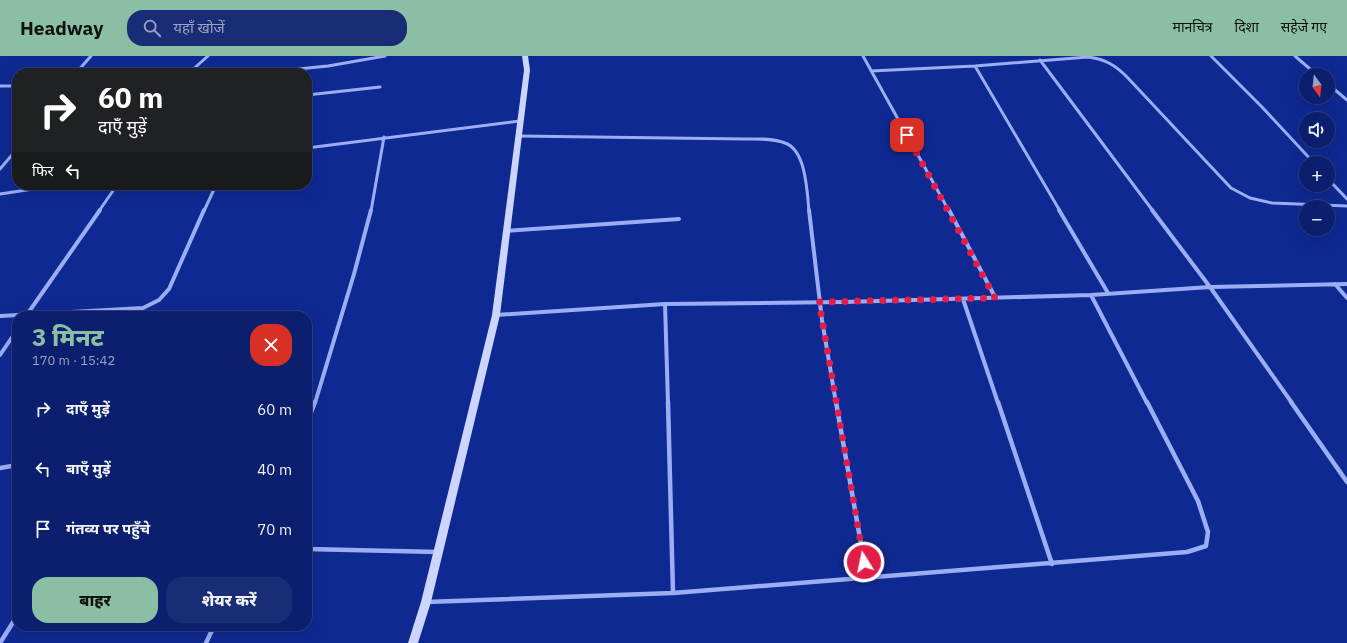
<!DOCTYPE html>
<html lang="hi">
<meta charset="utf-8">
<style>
body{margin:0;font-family:"IBM Plex Sans","Noto Sans Devanagari",sans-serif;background:#192c76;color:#f1f3f6;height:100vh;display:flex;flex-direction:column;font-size:15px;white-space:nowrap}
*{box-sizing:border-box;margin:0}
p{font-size:13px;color:#9aa2c2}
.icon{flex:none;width:22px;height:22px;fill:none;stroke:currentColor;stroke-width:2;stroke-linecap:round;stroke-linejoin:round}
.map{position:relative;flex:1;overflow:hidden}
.panel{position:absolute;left:12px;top:255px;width:300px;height:320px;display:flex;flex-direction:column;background:#0b1f6e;border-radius:16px;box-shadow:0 4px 16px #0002,0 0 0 1px #2b3d81}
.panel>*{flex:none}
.top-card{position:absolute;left:12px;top:12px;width:300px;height:122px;border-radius:16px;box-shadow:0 4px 16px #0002,0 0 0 1px #2b3d81;background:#202124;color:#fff;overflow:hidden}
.needle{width:26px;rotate:165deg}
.fabs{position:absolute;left:1299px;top:12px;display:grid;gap:8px}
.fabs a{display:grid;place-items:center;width:36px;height:36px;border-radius:50%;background:#0b1f6e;box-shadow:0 4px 16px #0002,0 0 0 1px #2b3d81;font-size:20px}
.pin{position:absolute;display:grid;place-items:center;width:34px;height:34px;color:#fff;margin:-17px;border-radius:8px;box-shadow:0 2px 6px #0006}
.me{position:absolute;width:44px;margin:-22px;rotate:350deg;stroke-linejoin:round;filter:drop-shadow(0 0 3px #0008)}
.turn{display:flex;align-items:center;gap:14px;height:84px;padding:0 20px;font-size:18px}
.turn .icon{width:52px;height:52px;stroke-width:2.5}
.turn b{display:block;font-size:28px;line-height:34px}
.then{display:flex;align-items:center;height:38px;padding:0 20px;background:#0003;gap:8px;font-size:15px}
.round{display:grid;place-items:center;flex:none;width:42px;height:42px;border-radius:16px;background:#192c76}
.head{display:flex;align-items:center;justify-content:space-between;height:68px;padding:0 20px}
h1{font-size:24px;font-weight:800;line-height:30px;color:#8abfa5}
.action{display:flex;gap:8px;margin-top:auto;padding:8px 20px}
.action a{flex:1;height:46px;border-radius:16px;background:#8abfa5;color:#111;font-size:16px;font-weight:800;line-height:46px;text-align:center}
.action a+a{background:#192c76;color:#f1f3f6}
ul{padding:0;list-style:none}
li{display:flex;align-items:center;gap:12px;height:60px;padding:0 20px}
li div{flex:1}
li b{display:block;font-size:15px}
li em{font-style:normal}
header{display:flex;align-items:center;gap:24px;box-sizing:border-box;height:56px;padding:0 20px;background:#8abfa5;color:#111}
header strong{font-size:19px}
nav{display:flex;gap:22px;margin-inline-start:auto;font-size:14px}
.search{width:280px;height:36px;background:#192c76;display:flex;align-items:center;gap:10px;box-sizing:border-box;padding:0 14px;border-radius:16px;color:#9aa2c2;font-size:15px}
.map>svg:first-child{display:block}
</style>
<header>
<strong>Headway</strong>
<div class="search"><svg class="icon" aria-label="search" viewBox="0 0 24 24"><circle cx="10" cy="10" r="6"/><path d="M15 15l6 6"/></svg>यहाँ खोजें</div>
<nav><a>मानचित्र</a><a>दिशा</a><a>सहेजे गए</a></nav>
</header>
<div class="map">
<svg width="1347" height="587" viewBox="0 0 1347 587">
<rect width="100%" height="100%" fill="#0f2993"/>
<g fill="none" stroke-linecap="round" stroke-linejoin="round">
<path stroke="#9baef4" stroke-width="3" d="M863,0l86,155
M1211,0l51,51 52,56
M1295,0l22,19
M1040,4l113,151
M975,10l85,145
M871,15l104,-5 113,-9c17,2 27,8 39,20l104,111 19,10 22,5 75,3
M76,17l15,-17
M189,17l19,-17
M258,17l70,-7 57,-10
M1328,28l19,16
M0,30h17
M307,39l73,-8
M519,80l225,3c13,0 28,-1 41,4 21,7 22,48 24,68
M307,92l213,-27
M0,113l17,-20
M1328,123l19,20
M0,138l60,-9
M99,155l18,-26
M204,155l12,-26
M371,155l13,-74"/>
<path stroke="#9baef4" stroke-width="4" d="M809,154l13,110 14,83
M949,154l46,87
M1059,154l49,83
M1152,154l58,77 82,116
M506,175l173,-12
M1335,228l12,14
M1091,239l56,108
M963,243l35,104
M665,248l3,99
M496,259l169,-11 179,-2 247,-7 119,-8 137,-3
M0,260l143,-8 16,-8 10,-11 35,-79
M26,260l74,-106
M0,299l17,-25
M315,347l39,-129 17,-64"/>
<path stroke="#9baef4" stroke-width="4.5" d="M668,346l5,191
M836,346l31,176
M998,346l54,162
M1291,346l56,80
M307,367l8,-21
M0,412l17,-3
M307,493l131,3
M426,546l247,-9 514,-41 19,-6 2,-14 -10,-31 -51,-99
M0,587l17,-27
M206,587l8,-17"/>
<path fill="#cbd5fd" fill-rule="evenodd" d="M522,0h6l2,14 -30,245 -69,287 -13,41h-10l13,-41 71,-287 32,-245z"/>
</g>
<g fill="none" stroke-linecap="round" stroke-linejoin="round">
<path stroke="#e11d48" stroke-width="7" stroke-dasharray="0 12.6" d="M864,506l-45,-260 176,-4 -88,-163"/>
</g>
</svg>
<div class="fabs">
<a><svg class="needle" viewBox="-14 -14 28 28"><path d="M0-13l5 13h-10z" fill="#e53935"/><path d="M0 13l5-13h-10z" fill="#9aa2c2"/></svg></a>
<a><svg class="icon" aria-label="sound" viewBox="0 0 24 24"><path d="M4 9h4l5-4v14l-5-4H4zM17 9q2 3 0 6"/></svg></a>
<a>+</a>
<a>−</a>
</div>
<div class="pin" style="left:907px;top:79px;background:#d93025"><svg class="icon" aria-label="arrive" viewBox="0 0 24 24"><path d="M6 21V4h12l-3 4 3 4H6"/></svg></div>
<svg class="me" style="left:864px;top:506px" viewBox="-20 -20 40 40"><circle r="17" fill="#e11d48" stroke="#fff" stroke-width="3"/><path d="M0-11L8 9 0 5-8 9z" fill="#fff"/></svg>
<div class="top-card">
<div class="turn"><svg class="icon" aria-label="right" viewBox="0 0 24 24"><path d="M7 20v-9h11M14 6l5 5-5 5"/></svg><div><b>60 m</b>दाएँ मुड़ें</div></div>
<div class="then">फिर<svg class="icon" aria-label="left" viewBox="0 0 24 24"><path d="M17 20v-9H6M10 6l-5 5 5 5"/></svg></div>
</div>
<section class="panel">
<div class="head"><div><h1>3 मिनट</h1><p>170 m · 15:42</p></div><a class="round" style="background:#d93025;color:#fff"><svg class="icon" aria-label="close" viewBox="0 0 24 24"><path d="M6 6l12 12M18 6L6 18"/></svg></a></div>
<ul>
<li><svg class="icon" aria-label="right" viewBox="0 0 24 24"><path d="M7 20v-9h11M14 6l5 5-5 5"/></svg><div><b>दाएँ मुड़ें</b></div><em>60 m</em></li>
<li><svg class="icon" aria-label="left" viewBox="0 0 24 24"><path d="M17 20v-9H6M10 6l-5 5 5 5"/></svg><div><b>बाएँ मुड़ें</b></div><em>40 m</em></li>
<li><svg class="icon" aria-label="arrive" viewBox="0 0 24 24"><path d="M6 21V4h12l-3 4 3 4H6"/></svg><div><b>गंतव्य पर पहुँचे</b></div><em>70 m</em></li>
</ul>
<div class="action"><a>बाहर</a><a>शेयर करें</a></div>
</section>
</div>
